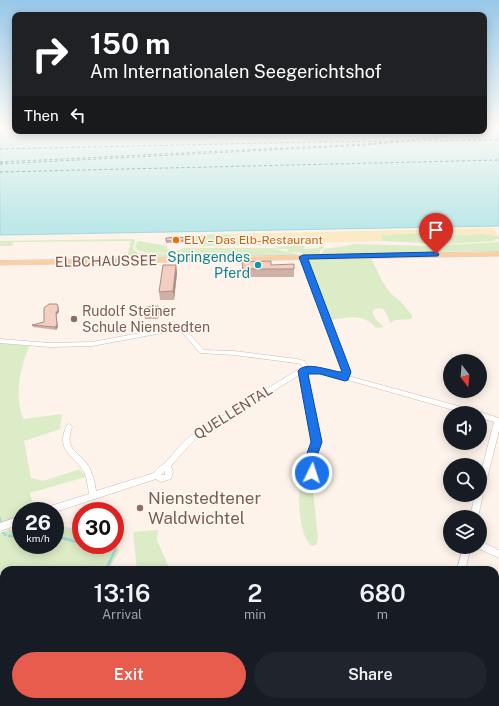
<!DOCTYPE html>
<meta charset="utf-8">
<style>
body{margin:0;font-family:"Public Sans",sans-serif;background:#20242c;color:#f1f3f6;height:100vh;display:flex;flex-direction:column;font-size:15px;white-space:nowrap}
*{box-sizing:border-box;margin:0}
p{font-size:13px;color:#9ea1a6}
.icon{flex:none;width:22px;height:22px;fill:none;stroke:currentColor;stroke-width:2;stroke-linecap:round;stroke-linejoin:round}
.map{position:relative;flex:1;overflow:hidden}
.drawer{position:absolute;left:0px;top:566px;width:499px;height:140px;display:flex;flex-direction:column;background:#171b24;border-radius:12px 12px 0 0;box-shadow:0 2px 10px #0003}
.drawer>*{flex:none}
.guide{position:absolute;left:12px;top:12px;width:475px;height:122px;border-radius:8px;box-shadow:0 2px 10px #0003;background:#202124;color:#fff;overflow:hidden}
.needle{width:26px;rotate:164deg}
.buttons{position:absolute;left:443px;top:354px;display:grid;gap:8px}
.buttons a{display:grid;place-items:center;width:44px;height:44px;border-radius:50%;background:#171b24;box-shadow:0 2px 10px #0003;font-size:20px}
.speed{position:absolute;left:12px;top:502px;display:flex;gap:8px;font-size:20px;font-weight:700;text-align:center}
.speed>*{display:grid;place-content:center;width:52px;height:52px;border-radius:50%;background:#171b24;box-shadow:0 2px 10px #0003;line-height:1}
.speed small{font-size:10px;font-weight:400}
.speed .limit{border:6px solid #d22;background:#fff;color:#111}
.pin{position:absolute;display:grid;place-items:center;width:34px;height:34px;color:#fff;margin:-41px -17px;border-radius:50% 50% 50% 0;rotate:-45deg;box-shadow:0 0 4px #0007}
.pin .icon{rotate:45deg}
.me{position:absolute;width:44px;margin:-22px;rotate:4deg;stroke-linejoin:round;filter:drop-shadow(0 0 3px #0008)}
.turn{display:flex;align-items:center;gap:14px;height:84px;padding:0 12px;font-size:18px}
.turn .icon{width:52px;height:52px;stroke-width:2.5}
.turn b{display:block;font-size:28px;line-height:34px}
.then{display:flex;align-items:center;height:38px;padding:0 12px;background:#0003;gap:8px;font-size:15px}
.eta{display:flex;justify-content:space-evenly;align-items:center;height:68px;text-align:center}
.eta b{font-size:24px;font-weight:600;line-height:28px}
.button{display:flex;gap:8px;margin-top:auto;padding:8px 12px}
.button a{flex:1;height:46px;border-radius:24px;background:#e85c4e;color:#fff;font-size:16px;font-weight:600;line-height:46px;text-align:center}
.button a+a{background:#20242c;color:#f1f3f6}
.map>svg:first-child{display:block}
</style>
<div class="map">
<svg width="499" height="706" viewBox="0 0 499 706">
<rect width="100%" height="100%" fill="#fdf3ea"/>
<path fill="#dbecc7" d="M436,232l20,3 26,-1 17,2v3h-4v2l-68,4 -4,-2 -41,-2 -1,-6z
M228,234l18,6h21l4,5 -82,1v-11z
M133,239l2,1 -2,9 5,4 -6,5h-5l4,-17 -117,1 -2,4h-12v-5z
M139,241l28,5v3l7,2v2l-29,-1 -6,-1 -4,-3 1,-4z
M499,242v10l-23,-1 -173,4v-2l-14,-1 -3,-2 5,-1h-13l-6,-1 27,-3 -3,4 4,-4h4l1,4 14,-1 1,-3h3l1,3 -4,2v4h2l2,-5 22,-3 7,-2 73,2z
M184,248h87l26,6 1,1 -56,1 -7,-3h-60l1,-2z
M140,253l92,1 4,2 -102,2z
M371,258l11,23 8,12 9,7 13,15v4l-17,1 -5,3c-3,-9 -5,-19 -17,-13 -1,8 6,12 11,17l-8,1c-12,-15 -28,-11 -45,-8l-24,-58 1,-2z
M0,343l29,3c-9,25 -15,47 -6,73l39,-5 -2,15 -36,12 7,37 12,3 37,-12 5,8 -55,16 4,17 -13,1v4l-21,8z
M301,480h11l6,59 -1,5 -5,2c-13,-8 -15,-53 -11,-66z
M55,524l26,7v14h34v-5c9,13 -2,18 -6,30h-105v132h132l1,4h-137v-173l21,-8v6l-5,8 5,4v2h34z
M158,530l-1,10 13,30h-33l-4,-38z
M207,702h81l5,4h-74z"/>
<path fill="#fce9c5" d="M493,228l6,8 -17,-2 -26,1 -20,-3 -55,3 1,6 -80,2v-2h-6v2l-25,2 -4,-5h-21l-18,-6z"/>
<path fill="#bde7e8" stroke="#a3d9da" d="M0,128h15v3h469v-3h15v98l-499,9z"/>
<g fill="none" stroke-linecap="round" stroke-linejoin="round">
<path stroke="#a3d9da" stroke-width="2" d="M0,518l1,5"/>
<path stroke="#a3d9da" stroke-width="2.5" d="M3,533l3,2
M9,536h6
M55,536l26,7
M106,570l9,-20v-5
M231,702h5"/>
<path stroke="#3f7c7e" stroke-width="1" stroke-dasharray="3 2.5" stroke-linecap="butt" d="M411,140l61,-9
M424,140l51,-9
M0,149l312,-7 187,-2
M0,162l366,-18 32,-3
M0,163l7,-1
M0,164l367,-19 42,-4
M0,172l499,-12"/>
<defs>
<path id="minor" d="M301,256h4v1l40,99 4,16 -1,4 125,34 2,1 1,2h-12l-144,-41 -14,1 15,69 -7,17 2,14 -1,2 -7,3 -8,-1 -3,-8 4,-7 6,-5 6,-15 -12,-68 -104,64 -10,10 -16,18 2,6 -2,7 -10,3 -5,-3 -101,33v-1h-12l1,-3 45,-14c-1,-7 -2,-16 -5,-22 -11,-18 -29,-21 -17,-47l2,-1 2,1 1,2c-8,24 6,23 17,40 4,8 6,16 7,24l58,-18c3,-6 8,-7 12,-11 9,-10 16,-20 27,-28l106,-65h4l-2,-5 -5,-1 -62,-8 -34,-2 -19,-22 -3,-1 -86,16 -42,1 -50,-4v-4l50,4 42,-1 86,-16 7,3 19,21 30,1 63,8 8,2 4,7h11l22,6 1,-2 -4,-16 -38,-99zM307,466l1,5 -2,1 -1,-3zM165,471v4h-3l-1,-1z
M480,412l19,6v13l-15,60 -2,3 1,1 -5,22h-8l5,-22h5v-19l14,-54 -14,-4v-5h-2z
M21,516v8l-21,7v-8z
M480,541l19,9v8l-22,-10v-1h3z
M463,547h8l-6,23h-8z
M354,702h11l-2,4h-11z
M414,702h10l1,4h-10z"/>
<path id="major" d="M499,252v4l-499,9v-4z"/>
</defs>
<use href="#minor" stroke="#d0b9ae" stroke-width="1"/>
<use href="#major" stroke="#d9d0cd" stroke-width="1"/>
<use href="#minor" fill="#fff" fill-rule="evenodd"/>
<use href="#major" fill="#fccfa3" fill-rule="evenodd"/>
</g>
<path fill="#d1b1a6" d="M166,238h22v4l-22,1z
M242,262l29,3 23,4v8h-51z
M176,265l1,8 -3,27h-14l-1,-8z
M58,306l1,6 -3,3 2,12 -2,3 -23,-3 -1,-2 12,-3z
M158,306l1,4 -1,9h-13l-1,-4z"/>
<path fill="#aa9087" d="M176,265l1,8 -3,27 -1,-9z
M58,306l1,6 -3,3 2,12 -2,3 -1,-3 1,-14z
M158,306l1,4 -1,9z"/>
<path fill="#f3cec1" stroke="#aa9087" d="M177,237l11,1 -1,2 -21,1v-3z
M271,261v4l23,-1v5h-51l-1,-7z
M163,265h13l-3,26 -14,1z
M49,304h8l1,2v4l-2,3 1,12 -2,2 -23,-2 12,-3v-14z
M158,306v9h-14l2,-8z"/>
<linearGradient id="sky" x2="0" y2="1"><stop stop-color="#97c8e8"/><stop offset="0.56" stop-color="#fefaf6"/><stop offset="1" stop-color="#fefaf6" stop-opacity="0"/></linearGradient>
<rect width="499" height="227" fill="url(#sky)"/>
<path fill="#1a73e8" stroke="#114b97" d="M436,252l3,2 -1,2 -130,3 43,113 -3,8 -3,1 -25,-7h-12l14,68 -6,17 1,14 -1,3 -4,2 -4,-2 -3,-17 6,-17 -13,-71c8,-11 34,1 44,1l-43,-115 4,-2z"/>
<circle fill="#e8710a" stroke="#fff8f1" stroke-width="1.5" cx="176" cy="240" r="4"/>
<circle fill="#0f9aa8" stroke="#fff8f1" stroke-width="1.5" cx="258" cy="265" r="4"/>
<g fill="#8d6e63" stroke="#fff8f1" stroke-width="1.5">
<circle cx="74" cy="319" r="4"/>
<circle cx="140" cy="508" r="4"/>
</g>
<g text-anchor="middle" stroke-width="3" stroke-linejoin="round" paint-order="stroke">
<g font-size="12" fill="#c56008" stroke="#fff8f1" text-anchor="start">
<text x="184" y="244">ELV – Das Elb-Restaurant</text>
</g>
<g font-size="14" fill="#0d838f" stroke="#fff8f1" text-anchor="end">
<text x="250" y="262">Springendes<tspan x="250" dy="16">Pferd</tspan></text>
</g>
<g font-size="14" fill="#79564c" stroke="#fff8f1">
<text transform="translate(106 261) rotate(-1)" y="5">ELBCHAUSSEE</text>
<text transform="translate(233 412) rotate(-32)" y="5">QUELLENTAL</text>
</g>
<g font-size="14" fill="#785e54" stroke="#fff8f1" text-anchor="start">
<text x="82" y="316">Rudolf Steiner<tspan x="82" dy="16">Schule Nienstedten</tspan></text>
</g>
<g font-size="17" fill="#785e54" stroke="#fff8f1" text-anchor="start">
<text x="148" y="504">Nienstedtener<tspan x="148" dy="20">Waldwichtel</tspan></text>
</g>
</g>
</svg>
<div class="buttons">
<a><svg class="needle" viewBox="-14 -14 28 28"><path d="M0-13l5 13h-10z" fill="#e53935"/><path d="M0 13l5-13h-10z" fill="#9ea1a6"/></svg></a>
<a><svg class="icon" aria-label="sound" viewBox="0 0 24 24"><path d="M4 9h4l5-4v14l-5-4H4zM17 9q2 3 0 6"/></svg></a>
<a><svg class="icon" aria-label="search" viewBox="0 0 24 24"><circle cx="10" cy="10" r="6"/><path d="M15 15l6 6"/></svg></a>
<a><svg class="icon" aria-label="layers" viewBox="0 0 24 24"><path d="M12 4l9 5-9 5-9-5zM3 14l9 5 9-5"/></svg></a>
</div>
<div class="speed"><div>26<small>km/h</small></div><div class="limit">30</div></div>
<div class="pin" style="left:436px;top:254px;background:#d93025"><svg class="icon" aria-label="arrive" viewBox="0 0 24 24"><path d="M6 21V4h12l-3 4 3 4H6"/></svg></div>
<svg class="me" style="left:312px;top:473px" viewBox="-20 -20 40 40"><circle r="17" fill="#1a73e8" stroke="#fff" stroke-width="3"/><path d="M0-11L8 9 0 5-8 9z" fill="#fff"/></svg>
<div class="guide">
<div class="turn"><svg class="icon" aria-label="right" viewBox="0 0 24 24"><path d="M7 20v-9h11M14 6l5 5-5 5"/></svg><div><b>150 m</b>Am Internationalen Seegerichtshof</div></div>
<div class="then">Then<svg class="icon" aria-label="left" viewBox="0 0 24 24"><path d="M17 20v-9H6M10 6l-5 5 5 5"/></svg></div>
</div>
<section class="drawer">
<div class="eta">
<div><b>13:16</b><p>Arrival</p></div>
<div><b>2</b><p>min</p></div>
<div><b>680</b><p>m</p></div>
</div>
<div class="button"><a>Exit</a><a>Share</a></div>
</section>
</div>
